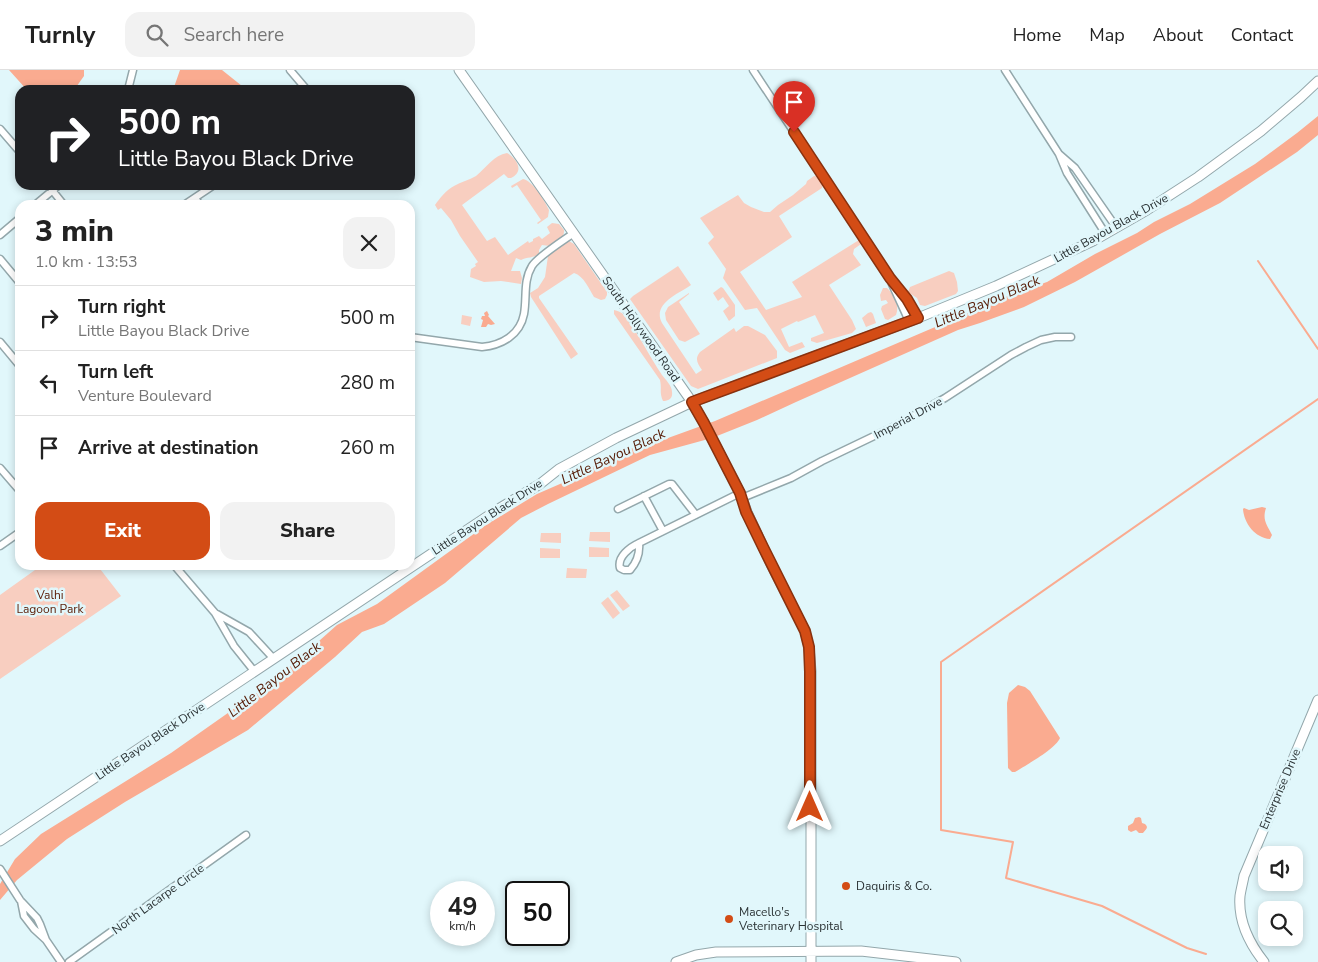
<!DOCTYPE html>
<meta charset="utf-8">
<style>
body{margin:0;font-family:"Nunito Sans",sans-serif;background:#f2f2f2;color:#222;height:100vh;display:flex;flex-direction:column;font-size:19px;white-space:nowrap}
*{box-sizing:border-box;margin:0}
p{font-size:16px;color:#767676}
.icon{flex:none;width:28px;height:28px;fill:none;stroke:currentColor;stroke-width:2;stroke-linecap:round;stroke-linejoin:round}
.map{position:relative;flex:1;overflow:hidden}
.drawer{position:absolute;left:15px;top:130px;width:400px;height:370px;display:flex;flex-direction:column;background:#fff;border-radius:15px;box-shadow:0 2px 8px #0003}
.drawer>*{flex:none}
.guide{position:absolute;left:15px;top:15px;width:400px;height:105px;border-radius:15px;box-shadow:0 2px 8px #0003;background:#202124;color:#fff;overflow:hidden}
.fabs{position:absolute;left:1258px;top:776px;display:grid;gap:10px}
.fabs a{display:grid;place-items:center;width:45px;height:45px;border-radius:10px;background:#fff;box-shadow:0 2px 8px #0003;font-size:25px}
.speed{position:absolute;left:430px;top:811px;display:flex;gap:10px;font-size:25px;font-weight:700;text-align:center}
.speed>*{display:grid;place-content:center;width:65px;height:65px;border-radius:50%;background:#fff;box-shadow:0 2px 8px #0003;line-height:1}
.speed small{font-size:12px;font-weight:400}
.speed .limit{border:2px solid #111;border-radius:8px;background:#fff;color:#111}
.pin{position:absolute;display:grid;place-items:center;width:42px;height:42px;color:#fff;margin:-51px -21px;border-radius:50% 50% 50% 0;rotate:-45deg;box-shadow:0 0 5px #0007}
.pin .icon{rotate:45deg}
.me{position:absolute;width:55px;margin:-28px;rotate:0deg;stroke-linejoin:round;filter:drop-shadow(0 0 4px #0008)}
.turn{display:flex;align-items:center;gap:18px;height:105px;padding:0 20px;font-size:22px}
.turn .icon{width:65px;height:65px;stroke-width:2.5}
.turn b{display:block;font-size:35px;line-height:42px}
.round{display:grid;place-items:center;flex:none;width:52px;height:52px;border-radius:15px;background:#f2f2f2}
.overview{display:flex;align-items:center;justify-content:space-between;height:85px;padding:0 20px}
h1{font-size:30px;font-weight:800;line-height:38px}
.primary-button{display:flex;gap:10px;margin-top:auto;padding:10px 20px}
.primary-button a{flex:1;height:58px;border-radius:15px;background:#d34c15;color:#fff;font-size:20px;font-weight:800;line-height:58px;text-align:center}
.primary-button a+a{background:#f2f2f2;color:#222}
ul{padding:0;list-style:none}
li{display:flex;align-items:center;gap:15px;height:65px;padding:0 20px;border-top:1px solid #e0e0e0}
li div{flex:1}
li b{display:block;font-size:19px}
li em{font-style:normal}
header{display:flex;align-items:center;gap:30px;box-sizing:border-box;height:70px;padding:0 25px;background:#fff;border-bottom:1px solid #e0e0e0}
header strong{font-size:24px}
nav{display:flex;gap:28px;margin-inline-start:auto;font-size:18px}
.search{width:350px;height:45px;background:#f2f2f2;display:flex;align-items:center;gap:12px;box-sizing:border-box;padding:0 18px;border-radius:15px;color:#767676;font-size:19px}
.map>svg:first-child{display:block}
</style>
<header>
<strong>Turnly</strong>
<div class="search"><svg class="icon" aria-label="search" viewBox="0 0 24 24"><circle cx="10" cy="10" r="6"/><path d="M15 15l6 6"/></svg>Search here</div>
<nav><a>Home</a><a>Map</a><a>About</a><a>Contact</a></nav>
</header>
<div class="map">
<svg width="1318" height="892" viewBox="0 0 1318 892">
<rect width="100%" height="100%" fill="#e1f7fb"/>
<path fill="#f8cec0" d="M507,83c6,3 15,13 10,20 0,1 -5,5 -6,5h-3l-4,-4 -42,31 25,36 8,-4 13,18 20,-14 1,2 4,-2v-2l6,-3 3,3 8,-6 -3,-6 5,-4 7,1 5,6c1,8 -8,12 -14,16l-8,-1 -3,5v4c-5,4 -12,3 -18,6l-5,-2 -5,13h9l2,7 -1,6 -20,-3 -17,1 -14,-5 1,-8 5,-3 -1,-2 3,-2 -18,-26 -9,-16 -10,-12 -3,2 -3,-5c5,-7 11,-15 19,-19 7,-4 15,-6 22,-10 10,-8 18,-21 31,-23z
M814,106l6,1 3,5 -1,6 -43,28 13,21 -52,35 26,38 36,-13 -10,-15 67,-42 2,4 -7,5 -1,5 8,11 -32,20 23,35 4,9 -4,4 -35,10 -6,-2v-3l13,-5 -9,-18 -17,7 -1,-1 -16,8 8,18 13,-5 3,5 -15,6 -5,-3 -28,-42 -12,2 -22,-32 3,-9 -18,-26 6,-6 -14,-19 38,-23 6,8 7,4 13,5h6l8,-7 15,-10 13,-11 1,-3z
M523,109c10,2 22,22 26,31l-1,7 -10,7 -1,-1 4,-3 -24,-35 -5,3 -1,-2z
M569,171l5,3 33,48v3l-2,4 -4,1 -7,-3c-5,-8 -10,-21 -20,-24l-35,23v2l39,56 -7,5 -40,-62 -1,-4 8,-5 7,-11 3,-21z
M678,196l13,19c-13,9 -39,19 -29,38l34,51 6,-4c-4,-6 -8,-11 -2,-18l34,-24 2,4 8,-6h4l17,9 12,16v7l-79,31 -7,-3 -61,-87 3,-3z
M949,201l5,2 3,9 1,9 -2,3 -31,12 -5,-1 -3,-7 -9,-6 2,-5z
M721,217l2,1 12,17v11l-6,5 -6,-10 6,-5 -6,-9 -5,4 -5,-8z
M883,218h4c7,7 13,17 9,27l-8,5 -3,-1 -4,-10 1,-3 6,-3 -2,-3 -5,1 -1,-6z
M689,223v1l-10,8 21,32 -15,8 -6,-2 -13,-20 -1,-7 3,-6z
M614,240c4,1 7,2 10,5 15,19 25,41 38,60 4,5 10,11 10,17 1,6 -3,9 -9,9 -4,-9 -1,-12 -3,-21l-46,-66z
M871,242l2,2 3,9 -10,4 -4,-9 6,-5z
M462,245l10,2 -2,9 -9,-2z
M590,462h20v10l-21,-1z
M541,463h20v10l-21,-1z
M589,477l20,1v9h-20z
M540,478l20,1v9h-20z
M42,495h55l24,31 -121,83v-84z
M567,498l20,1 -1,9h-20z
M617,520l13,16 -7,5 -13,-16z
M608,527l12,16 -7,6 -12,-16z"/>
<path fill="#faab90" d="M9,0h75v6l-10,14h-47z
M180,0h42l25,20h-74z
M1318,46v19l-21,17 -77,51 -60,31 -85,48 -51,25 -44,16 -22,7 -162,72 -39,18 -45,18 -62,17 -102,49 -27,14 -76,65 -61,41 -22,8 -27,25 -87,73 -123,72 -58,37 -50,41 -17,20v-16l15,-25 26,-25 130,-81 104,-73 62,-55 40,-21 109,-79 51,-31 39,-17 19,-12 51,-23 9,-3 13,-1 47,-17 302,-129 30,-10 48,-28 42,-21 17,-11 36,-18 65,-40 42,-31z
M487,241l2,4 -1,1 7,8 -4,1 -3,-1 -2,3h-5l2,-7 -2,-1 1,-3h3l-1,-3z
M1262,437l4,1c-4,12 1,17 6,27l-2,4c-15,-1 -26,-16 -27,-30l1,-1 5,2z
M1018,615l7,2 5,4 30,47c-4,10 -30,25 -40,31l-5,3h-3l-4,-4 -1,-65 2,-10z
M1139,747l2,1 1,5 3,1c4,4 1,5 -2,9h-4l-3,-3 -5,2 -3,-2v-4l5,-3 2,-5z"/>
<g fill="none" stroke-linecap="round" stroke-linejoin="round">
<path stroke="#faab90" stroke-width="2" d="M1258,191l60,88
M1206,884l-19,-6 -85,-42 -96,-28 7,-36 -72,-12v-168l377,-263"/>
<defs>
<path id="street" d="M290,0l17,20
M753,0l137,208 24,32 4,8
M1005,0l54,84
M128,20l5,-20
M0,59l20,23
M48,115l16,20
M195,128l5,7
M35,135l24,-20
M184,135l30,-20
M1105,163l-38,-60 -8,-19 16,14 41,59
M0,165l20,-17
M0,189l20,24
M892,214l17,37
M410,267l72,10c20,-2 38,-12 42,-33 3,-17 -1,-33 8,-48 5,-8 33,-27 42,-33
M0,272l20,24
M0,398l20,23
M644,426l19,35
M742,428l49,-20 31,-17 73,-35 50,-28 66,-43 15,-8 15,-7 14,-3h16
M618,439l51,-25h3l24,31
M639,473c1,10 -2,19 -9,27h-6l-4,-2c-3,-11 10,-21 19,-25l101,-50
M0,476l20,-14
M174,495l41,48 19,33 20,25
M217,544l32,18 24,26
M0,799l20,31 17,18 3,6 6,16
M21,831l3,15 10,13 12,11 15,22
M69,892l177,-127"/>
<path id="secondary" d="M459,0l233,332 12,21 36,70 7,19 24,52 34,67 4,16 2,24v291
M0,771l500,-333 40,-24 19,-15 57,-31 76,-36 226,-84 78,-32 97,-45 54,-31 51,-33 63,-46 40,-34 17,-16
M676,892l20,-7 20,-3 145,-1 95,11
M1264,892c-15,-19 -26,-42 -24,-66 1,-7 3,-14 4,-20l74,-176"/>
</defs>
<use href="#street" stroke="#93a7ab" stroke-width="9"/>
<use href="#secondary" stroke="#93a7ab" stroke-width="11"/>
<use href="#street" stroke="#fff" stroke-width="6"/>
<use href="#secondary" stroke="#fff" stroke-width="9"/>
</g>
<g fill="none" stroke-linecap="round" stroke-linejoin="round">
<defs>
<path id="route" d="M794,62l96,146 17,21 11,19 -226,84 12,21 36,70 6,19 17,35 42,84 4,16 1,25v135"/>
</defs>
<use href="#route" stroke="#89310e" stroke-width="12"/>
<use href="#route" stroke="#d34c15" stroke-width="9"/>
</g>
<g fill="#d34c15" stroke="#e1f7fb" stroke-width="2">
<circle cx="846" cy="816" r="5"/>
<circle cx="729" cy="849" r="5"/>
</g>
<g text-anchor="middle" stroke-width="5" stroke-linejoin="round" paint-order="stroke">
<g font-size="12" fill="#2b3335" stroke="#e1f7fb">
<text transform="translate(1111 158) rotate(-29)" y="4">Little Bayou Black Drive</text>
<text transform="translate(641 259) rotate(55)" y="4">South Hollywood Road</text>
<text transform="translate(908 348) rotate(-28)" y="4">Imperial Drive</text>
<text transform="translate(487 447) rotate(-33)" y="4">Little Bayou Black Drive</text>
<text transform="translate(150 671) rotate(-34)" y="4">Little Bayou Black Drive</text>
<text transform="translate(1280 719) rotate(-67)" y="4">Enterprise Drive</text>
<text transform="translate(158 829) rotate(-36)" y="4">North Lacarpe Circle</text>
</g>
<g font-size="12" fill="#5e220c" stroke="#e1f7fb">
<text x="50" y="529">Valhi<tspan x="50" dy="14">Lagoon Park</tspan></text>
</g>
<g font-size="12" fill="#2b3335" stroke="#e1f7fb" text-anchor="start">
<text x="856" y="820">Daquiris &amp; Co.</text>
<text x="739" y="846">Macello's<tspan x="739" dy="14">Veterinary Hospital</tspan></text>
</g>
<g font-size="14" font-style="italic" fill="#551a04" stroke="#e1f7fb">
<text transform="translate(987 231) rotate(-23)" y="5">Little Bayou Black</text>
<text transform="translate(613 386) rotate(-25)" y="5">Little Bayou Black</text>
<text transform="translate(274 609) rotate(-38)" y="5">Little Bayou Black</text>
</g>
</g>
</svg>
<div class="fabs">
<a><svg class="icon" aria-label="sound" viewBox="0 0 24 24"><path d="M4 9h4l5-4v14l-5-4H4zM17 9q2 3 0 6"/></svg></a>
<a><svg class="icon" aria-label="search" viewBox="0 0 24 24"><circle cx="10" cy="10" r="6"/><path d="M15 15l6 6"/></svg></a>
</div>
<div class="speed"><div>49<small>km/h</small></div><div class="limit">50</div></div>
<div class="pin" style="left:794px;top:62px;background:#d93025"><svg class="icon" aria-label="arrive" viewBox="0 0 24 24"><path d="M6 21V4h12l-3 4 3 4H6"/></svg></div>
<svg class="me" style="left:810px;top:737px" viewBox="-20 -20 40 40"><path d="M0-17L14 15 0 8-14 15z" fill="#d34c15" stroke="#fff" stroke-width="4"/></svg>
<div class="guide">
<div class="turn"><svg class="icon" aria-label="right" viewBox="0 0 24 24"><path d="M7 20v-9h11M14 6l5 5-5 5"/></svg><div><b>500 m</b>Little Bayou Black Drive</div></div>
</div>
<section class="drawer">
<div class="overview"><div><h1>3 min</h1><p>1.0 km · 13:53</p></div><a class="round"><svg class="icon" aria-label="close" viewBox="0 0 24 24"><path d="M6 6l12 12M18 6L6 18"/></svg></a></div>
<ul>
<li><svg class="icon" aria-label="right" viewBox="0 0 24 24"><path d="M7 20v-9h11M14 6l5 5-5 5"/></svg><div><b>Turn right</b><p>Little Bayou Black Drive</p></div><em>500 m</em></li>
<li><svg class="icon" aria-label="left" viewBox="0 0 24 24"><path d="M17 20v-9H6M10 6l-5 5 5 5"/></svg><div><b>Turn left</b><p>Venture Boulevard</p></div><em>280 m</em></li>
<li><svg class="icon" aria-label="arrive" viewBox="0 0 24 24"><path d="M6 21V4h12l-3 4 3 4H6"/></svg><div><b>Arrive at destination</b></div><em>260 m</em></li>
</ul>
<div class="primary-button"><a>Exit</a><a>Share</a></div>
</section>
</div>
